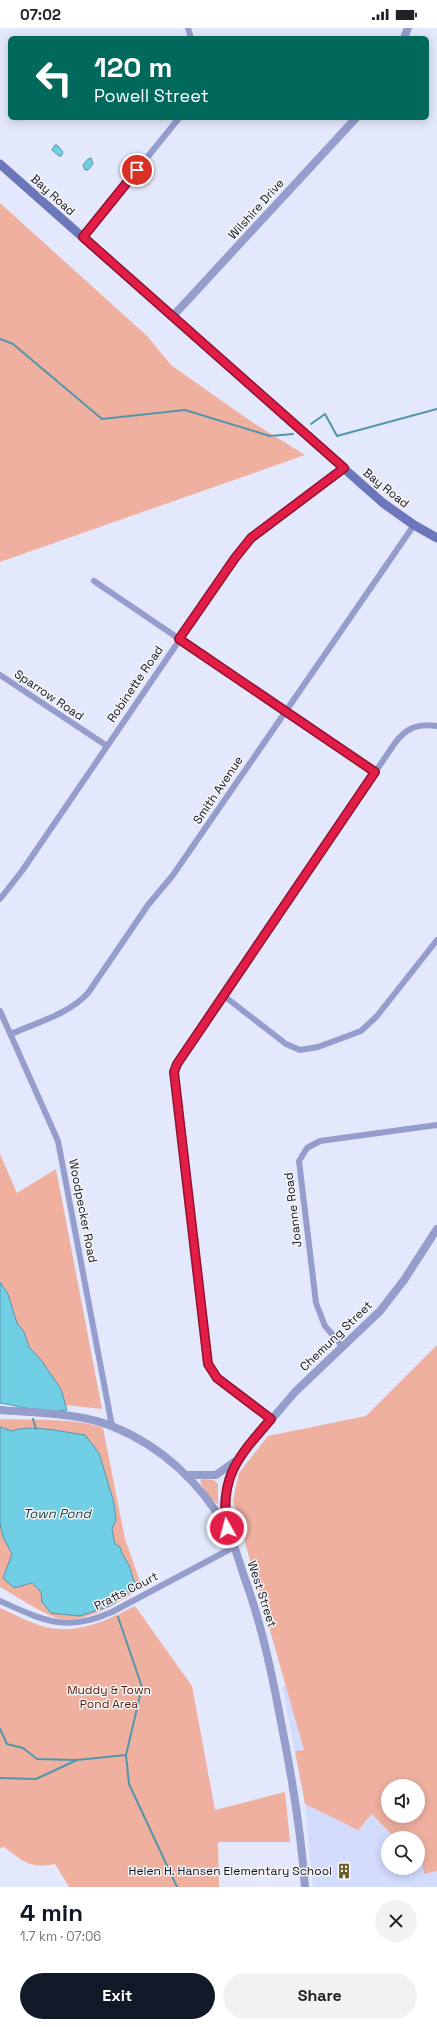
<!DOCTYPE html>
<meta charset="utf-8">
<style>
body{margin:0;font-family:"Space Grotesk",sans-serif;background:#f2f2f2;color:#202124;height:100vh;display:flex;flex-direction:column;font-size:15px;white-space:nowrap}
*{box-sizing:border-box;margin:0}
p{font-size:13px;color:#757577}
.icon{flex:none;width:22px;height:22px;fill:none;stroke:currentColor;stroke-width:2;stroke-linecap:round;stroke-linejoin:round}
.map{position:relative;height:1859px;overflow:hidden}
.drawer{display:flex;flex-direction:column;background:#fff;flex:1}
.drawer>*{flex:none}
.top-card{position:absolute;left:8px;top:8px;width:421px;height:84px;border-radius:6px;box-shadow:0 2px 10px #0003;background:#00695c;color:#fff;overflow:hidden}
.controls{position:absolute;left:381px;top:1751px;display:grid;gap:8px}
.controls a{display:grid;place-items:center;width:44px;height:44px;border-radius:50%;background:#fff;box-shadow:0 2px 10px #0003;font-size:20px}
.pin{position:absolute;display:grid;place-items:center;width:34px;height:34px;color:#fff;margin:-17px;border:2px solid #fff;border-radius:50%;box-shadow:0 1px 4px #0007}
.me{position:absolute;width:44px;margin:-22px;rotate:353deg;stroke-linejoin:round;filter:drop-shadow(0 0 3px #0008)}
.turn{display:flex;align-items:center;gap:14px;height:84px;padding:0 20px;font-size:18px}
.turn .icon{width:52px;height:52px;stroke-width:2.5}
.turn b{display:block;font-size:28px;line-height:34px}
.round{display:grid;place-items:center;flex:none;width:42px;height:42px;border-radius:21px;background:#f2f2f2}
.headline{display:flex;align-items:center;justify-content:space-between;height:68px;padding:0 20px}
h1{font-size:24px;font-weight:800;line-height:30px;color:#111827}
.cta{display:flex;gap:8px;margin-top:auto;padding:8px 20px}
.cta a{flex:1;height:46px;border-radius:24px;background:#111827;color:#fff;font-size:16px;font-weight:800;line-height:46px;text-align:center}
.cta a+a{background:#f2f2f2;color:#202124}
.status{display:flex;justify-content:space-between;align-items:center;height:28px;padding:0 20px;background:#fff;direction:ltr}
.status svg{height:11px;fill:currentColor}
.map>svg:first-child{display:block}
</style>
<div class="status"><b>07:02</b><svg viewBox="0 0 49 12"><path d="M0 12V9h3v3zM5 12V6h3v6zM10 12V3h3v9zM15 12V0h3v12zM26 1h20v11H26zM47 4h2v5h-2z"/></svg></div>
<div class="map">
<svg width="437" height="1859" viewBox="0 0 437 1859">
<rect width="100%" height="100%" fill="#e4e8fc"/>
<path fill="#d4dcfe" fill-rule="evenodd" d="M411,1635l26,113v111h-124l-9,-89 -22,-112zM388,1758h30v30h-30zM388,1810h30v30h-30z"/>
<path fill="#efb0a0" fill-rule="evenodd" d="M0,175l147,133 24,29 78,55 56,35 -305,107z
M0,1126l17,39 39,-24 46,240 -102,-11z
M437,1317v526l-13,3 -4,-27h-2v-9h-23l-23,-24 -14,16 -53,-26 -10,-53 9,-1 -71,-250 6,-27 29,-37 98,-20zM388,1758h30v30h-30z
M0,1391c27,1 79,-1 103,9l22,111 17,48c-22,15 -60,40 -88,30 -18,-7 -36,-20 -54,-30z
M202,1451l12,1 4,4v20c-7,-3 -15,-16 -18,-23z
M135,1578l57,80 23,124 70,-18 5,50h-72l1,45h-150l-14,-23c-25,5 -31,-2 -51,-17l-4,1v-240c14,6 28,14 42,18 34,10 63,-5 93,-20z"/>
<path fill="#70cee5" stroke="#5396ab" d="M55,117h2l6,7 -2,4h-2l-7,-6z
M91,130l2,6 -5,6h-3l-2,-5 5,-6z
M0,1254l8,12 9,29 7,9 5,15 12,13 20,29 6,21c-23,5 -45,-4 -67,-7z
M0,1399l12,4c20,-7 51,1 73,4l14,18 15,50 2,17 -4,9 3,15 5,3c2,9 7,13 10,21 2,7 3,12 7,18l-25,19 -32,11 -29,-3 -9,-11 -1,-10 -9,-9 -18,5 -11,-10 9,-24 -9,-17 -3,-13z"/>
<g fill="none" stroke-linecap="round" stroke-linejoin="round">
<path stroke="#5396ab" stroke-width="2" d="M0,311l13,5 89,75 83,-9 85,26 23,-2
M311,396l14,-10 12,22 100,-27
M33,1391l3,10
M118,1589l24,70 -16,68 3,29 48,103
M0,1701l7,15 16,4 14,11 38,1
M0,1750l36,1 41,-19 49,-5"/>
<path stroke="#949dcc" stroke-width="6" d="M188,0l3,10
M83,209l96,-119
M94,553l281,191
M0,647l107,71
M0,871l22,-28 221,-324 17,-17 84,-62
M224,968l62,48 14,6 18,-3 43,-16 16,-15 60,-76
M0,983l58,130 54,285
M11,1006c25,-11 58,-20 77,-41l60,-88 25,-30 241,-350
M343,1319l-18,-21 -9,-23 -17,-142 8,-13 13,-7 117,-16
M271,1391l-54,-41 -9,-14 -34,-292 3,-9 218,-320c11,-15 23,-20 42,-17
M0,1573c43,19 65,32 112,11l122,-65"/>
<path stroke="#949dcc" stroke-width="8" d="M404,10l4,-10
M173,288l183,-198
M0,1382c35,3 81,3 114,17 47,19 88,57 112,101 9,15 13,35 19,51 17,47 27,95 36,143 11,55 20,109 24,165
M187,1447h29l18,-13
M226,1498l-2,-23 3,-18 4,-13 12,-19 52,-61 85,-81 24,-31 33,-51"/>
<path stroke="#6c77bb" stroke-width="9" d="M0,136l383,339 31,22 23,13"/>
</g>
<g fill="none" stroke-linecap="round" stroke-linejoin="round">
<defs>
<path id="route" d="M137,142l-54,67 261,231 -93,70 -16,20 -56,81 196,133 -198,292 -3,8 34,292 9,14 54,41c-32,37 -52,57 -44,109"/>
</defs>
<use href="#route" stroke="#92132f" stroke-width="10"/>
<use href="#route" stroke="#e11d48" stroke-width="7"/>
</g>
<defs>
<symbol id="building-bare" viewBox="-9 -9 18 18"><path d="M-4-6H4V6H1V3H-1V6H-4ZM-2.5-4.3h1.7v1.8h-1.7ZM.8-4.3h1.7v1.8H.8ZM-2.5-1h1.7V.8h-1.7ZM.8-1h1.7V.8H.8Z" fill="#6a5d2a" stroke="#f6f6f6" stroke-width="2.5" paint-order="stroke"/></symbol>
</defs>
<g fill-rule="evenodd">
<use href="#building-bare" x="333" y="1832" width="22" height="22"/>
</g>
<g text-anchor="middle" stroke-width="3" stroke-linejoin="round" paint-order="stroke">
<g font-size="12" fill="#101324" stroke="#f6f6f6">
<text transform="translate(53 167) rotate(42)" y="4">Bay Road</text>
<text transform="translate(256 181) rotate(-48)" y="4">Wilshire Drive</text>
<text transform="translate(386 460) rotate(39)" y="4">Bay Road</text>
<text transform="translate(135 656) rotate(-56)" y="4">Robinette Road</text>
<text transform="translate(49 667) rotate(34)" y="4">Sparrow Road</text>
<text transform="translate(218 762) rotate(-56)" y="4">Smith Avenue</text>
<text transform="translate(293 1182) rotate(-97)" y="4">Joanne Road</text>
<text transform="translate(83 1183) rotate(79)" y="4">Woodpecker Road</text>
<text transform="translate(336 1308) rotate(-44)" y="4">Chemung Street</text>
<text transform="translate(126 1563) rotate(-27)" y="4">Pratts Court</text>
<text transform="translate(262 1566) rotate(72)" y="4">West Street</text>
</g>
<g font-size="12" fill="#5d1b0a" stroke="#f6f6f6">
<text x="109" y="1666">Muddy &amp; Town<tspan x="109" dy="14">Pond Area</tspan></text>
</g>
<g font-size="12" fill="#101324" stroke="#f6f6f6" text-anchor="end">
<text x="332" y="1847">Helen H. Hansen Elementary School</text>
</g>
<g font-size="13" font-style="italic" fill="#0f3c45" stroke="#f6f6f6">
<text x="57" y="1490">Town Pond</text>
</g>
</g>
</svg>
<div class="controls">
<a><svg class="icon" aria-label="sound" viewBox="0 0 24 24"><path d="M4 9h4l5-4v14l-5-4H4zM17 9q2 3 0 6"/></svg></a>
<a><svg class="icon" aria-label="search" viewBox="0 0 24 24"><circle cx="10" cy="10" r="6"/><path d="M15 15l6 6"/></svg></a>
</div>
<div class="pin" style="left:137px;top:142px;background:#d93025"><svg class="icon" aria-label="arrive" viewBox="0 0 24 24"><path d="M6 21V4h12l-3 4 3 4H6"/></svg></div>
<svg class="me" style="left:227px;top:1500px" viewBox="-20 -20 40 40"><circle r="17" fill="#e11d48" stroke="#fff" stroke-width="3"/><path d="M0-11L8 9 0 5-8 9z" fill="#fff"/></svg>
<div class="top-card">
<div class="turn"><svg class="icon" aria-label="left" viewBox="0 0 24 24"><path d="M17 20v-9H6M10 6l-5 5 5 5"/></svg><div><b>120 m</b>Powell Street</div></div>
</div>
</div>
<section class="drawer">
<div class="headline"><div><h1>4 min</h1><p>1.7 km · 07:06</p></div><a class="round"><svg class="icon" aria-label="close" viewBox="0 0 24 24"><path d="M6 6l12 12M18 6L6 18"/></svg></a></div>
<div class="cta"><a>Exit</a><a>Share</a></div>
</section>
